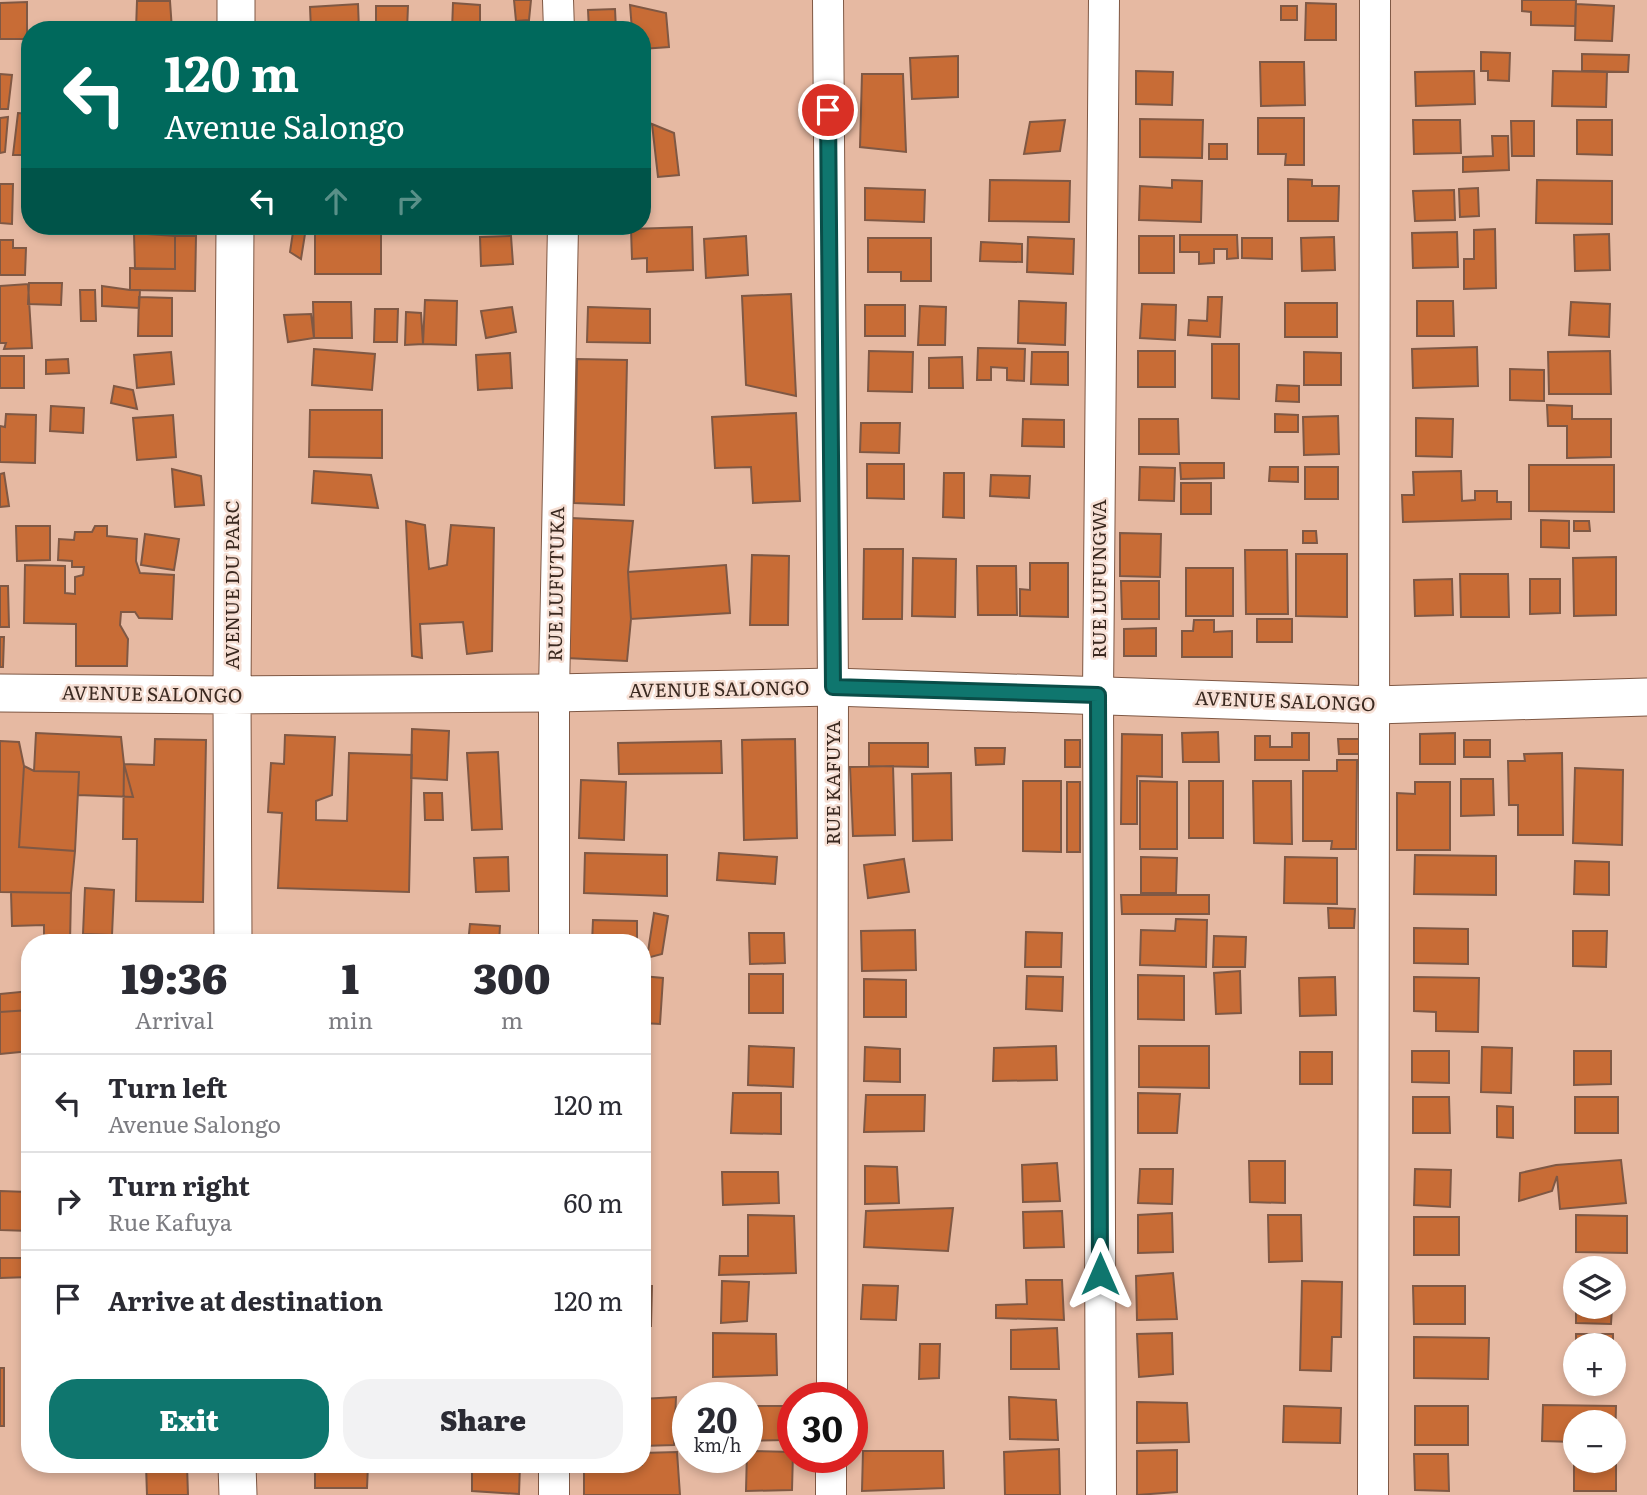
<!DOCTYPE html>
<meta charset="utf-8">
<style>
body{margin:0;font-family:Literata,serif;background:#f2f2f3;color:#2b2b33;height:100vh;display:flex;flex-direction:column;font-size:26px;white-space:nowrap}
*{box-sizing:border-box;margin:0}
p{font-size:23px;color:#7c7c81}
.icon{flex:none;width:38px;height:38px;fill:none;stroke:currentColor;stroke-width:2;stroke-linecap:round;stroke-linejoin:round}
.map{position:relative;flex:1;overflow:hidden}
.drawer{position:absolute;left:21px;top:934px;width:630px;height:539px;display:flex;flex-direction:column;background:#fff;border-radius:28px;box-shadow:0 4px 10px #0003}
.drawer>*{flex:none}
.guide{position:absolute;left:21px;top:21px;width:630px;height:214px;border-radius:28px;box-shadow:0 4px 10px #0003;background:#00695c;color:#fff;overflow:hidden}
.controls{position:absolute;left:1563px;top:1256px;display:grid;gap:14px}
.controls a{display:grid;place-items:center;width:63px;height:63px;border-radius:50%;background:#fff;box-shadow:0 4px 10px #0003;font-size:35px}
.speed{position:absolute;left:672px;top:1382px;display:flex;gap:14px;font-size:35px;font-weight:700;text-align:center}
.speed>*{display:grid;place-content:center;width:91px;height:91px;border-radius:50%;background:#fff;box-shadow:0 4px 10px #0003;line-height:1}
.speed small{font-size:18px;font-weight:400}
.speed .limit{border:10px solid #d22;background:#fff;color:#111}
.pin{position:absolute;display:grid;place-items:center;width:60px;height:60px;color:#fff;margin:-30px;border:4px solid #fff;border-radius:50%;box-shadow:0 2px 7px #0007}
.me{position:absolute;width:77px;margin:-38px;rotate:0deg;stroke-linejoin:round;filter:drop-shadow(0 0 5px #0008)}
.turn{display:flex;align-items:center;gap:24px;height:147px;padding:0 28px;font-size:32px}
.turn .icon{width:91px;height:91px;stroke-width:2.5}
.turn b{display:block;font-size:49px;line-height:60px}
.lanes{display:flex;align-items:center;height:66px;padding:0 28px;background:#0003;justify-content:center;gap:35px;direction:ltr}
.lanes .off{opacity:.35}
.eta{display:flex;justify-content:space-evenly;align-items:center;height:119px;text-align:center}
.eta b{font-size:42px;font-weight:800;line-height:49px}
.action{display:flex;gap:14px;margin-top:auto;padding:14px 28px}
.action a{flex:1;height:80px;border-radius:28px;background:#0f766e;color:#fff;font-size:28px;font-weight:800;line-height:80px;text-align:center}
.action a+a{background:#f2f2f3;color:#2b2b33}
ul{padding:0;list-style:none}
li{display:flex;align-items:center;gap:21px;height:98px;padding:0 28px;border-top:2px solid #e1e1e2}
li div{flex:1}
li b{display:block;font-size:26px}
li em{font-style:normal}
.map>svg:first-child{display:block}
</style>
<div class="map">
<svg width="1647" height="1495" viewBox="0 0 1647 1495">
<rect width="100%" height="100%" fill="#e6b9a2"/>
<path fill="#c86c36" stroke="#7f5844" stroke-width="2" d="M514,0h17l-2,20 -13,1z
M1522,0h54l-1,26 -44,-1v-13l-9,-1z
M137,1h33l2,29h-36z
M27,2v37h-27v-36z
M453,3l27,2v25h-28z
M1306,3l30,1v36h-31z
M358,4l1,26h-48l-1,-23z
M1576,4l38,2 -2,35 -37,-1z
M630,5l36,8 3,34 -27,2v-19h-10z
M376,6h32l-1,24h-31z
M1281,6h16v14h-16z
M615,9l1,21h-27l-1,-20z
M1481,52l29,1 -1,28 -21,-1v-9h-7z
M1582,54l47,1 -1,17 -46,-1z
M958,56v41l-46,2 -2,-41z
M1260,62h44l1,43 -44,1z
M1136,71l37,1 -1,33 -36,-1z
M1474,71l1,33 -59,2 -1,-34z
M1553,71l54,1 -1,35 -54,-1z
M0,74l12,1 -4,34h-8z
M862,74h41l3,78 -46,-5z
M18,113l12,1v41h-17z
M8,117l-3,35 -5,1v-35z
M1258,118h46v47h-19l1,-11h-28z
M1140,119l63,1 -1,38 -62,-1z
M1065,120l-5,31 -36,3 6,-32z
M1413,120h47l1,33 -47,1z
M1577,120h35v35l-35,-1z
M1511,121h23v35h-22z
M652,124l22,9 5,42 -21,2z
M1492,136h16l1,34 -46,2v-15l30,-1z
M1209,144h18v15h-18z
M1288,179l24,1v6h27l-1,35h-50z
M990,180l80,1 -1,41 -80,-1z
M1172,180l30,1 -1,41 -62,-2 1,-34 32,2z
M1537,180l75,1v43l-76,-1z
M0,184h13l-1,40 -12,-1z
M865,188l60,2 -1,32 -59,-2z
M1478,188l1,28 -19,1 -1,-28z
M1454,190l1,30 -40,1 -2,-30z
M315,226h66v48h-66z
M692,227l1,43 -46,2v-14l-15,1 -1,-30z
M1495,229l1,59 -32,1v-30h10v-29z
M293,232l12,2 -4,25 -11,-7z
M1457,232l1,35 -45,1 -1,-35z
M134,233l41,3v33h-40z
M1609,234l1,36 -35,1 -1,-36z
M1180,235h57l1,23 -11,1v-10h-13v14l-15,1v-12h-19z
M175,236h21l-1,55 -65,-1v-22l45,1z
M511,236l2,28 -32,2 -1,-29z
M746,236l2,39 -42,3 -2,-39z
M1139,236h35v37h-35z
M1028,237l46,2 -1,35 -46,-2z
M1334,237l1,33 -33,1 -1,-33z
M868,238h63v43h-30v-9h-33z
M1242,238h30v21l-30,-1z
M0,240h13v8h13l-1,27h-25z
M981,242l41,2v18l-42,-1z
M29,283h33l-1,22 -33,-1z
M28,284l4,64 -28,1 2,-6h-6v-57z
M102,286l28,4h10l-1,18 -37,-2z
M80,290h15l1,31h-15z
M791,294l5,102 -50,-11 -4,-89z
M139,297l33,1v38h-34z
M1208,297h14l-2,40 -32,-2 1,-15 18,1z
M425,300l32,1 -1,44 -33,-1z
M1019,301l47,2 -1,42 -47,-2z
M1417,301h36l1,35h-37z
M313,302h38l1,36h-38z
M1571,302l39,2 -1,33 -40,-2z
M1285,303h52v34h-52z
M1142,304l34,1 -1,35 -35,-2z
M865,305h40v31h-40z
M920,306l26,1 -1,38h-27z
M512,307l4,25 -30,6 -5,-27z
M588,307l62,2v34l-63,-1z
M375,309h23l-1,33h-23z
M406,312l15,1 2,31 -18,1z
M311,314l3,24 -26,4 -4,-27z
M1212,344h27v55l-27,-1z
M1477,347l1,39 -65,2 -1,-39z
M978,348l47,1 -1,32 -17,-1v-12l-16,-1v13h-14z
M314,349l61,5 -3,36 -60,-5z
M869,351l44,1 -1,40 -44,-1z
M1138,351h37v36h-37z
M1610,351l1,43h-62l-1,-42z
M171,352l3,32 -37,4 -3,-33z
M1032,352h36v33l-37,-1z
M1304,352l37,1v32h-37z
M510,353l2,35 -34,2 -2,-35z
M0,356h24v32h-24z
M962,357l1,31h-34v-30z
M68,359l1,14 -23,1v-14z
M577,359l50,1 -3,145 -50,-2z
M1510,369l34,1v31l-34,-1z
M1277,385l22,1v16l-23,-1z
M114,386l19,4 4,19 -26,-6z
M1547,405l25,1v13h39v38l-44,1v-32h-19z
M51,406l33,2 -1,25 -33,-2z
M310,410h72v48l-73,-1z
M796,413l4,88 -47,2 -2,-36 -36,1 -3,-51z
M6,414l30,1 -1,48 -35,-1v-36l5,1z
M1275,414l23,1v17h-23z
M173,415l3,42 -39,3 -4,-42z
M1338,416l1,38 -35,1 -1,-38z
M1416,418l37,1 -1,38 -36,-1z
M1023,419l41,1v27l-42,-1z
M1139,419h39l1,35h-40z
M861,423h39l-1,30 -39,-1z
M1180,463h44v15l-43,1z
M867,464h37v35l-37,-1z
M1529,465h85v47l-85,-1z
M1140,467l35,1 -1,33 -35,-1z
M1270,467h28v15l-29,-1z
M1305,467h33v32h-33z
M172,469l29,7 3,29 -29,2z
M314,471l57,4 7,33 -66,-5z
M1461,471l1,30 13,-1v-9h22v11h14v17l-108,3 -1,-27h12l-1,-23z
M4,473l5,33 -9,1v-33z
M944,473h20v45l-21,-1z
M991,475l39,1 -1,22 -39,-2z
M1181,483h30v31h-30z
M571,518l62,3 -5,51 3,47 -4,42 -61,-3z
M1541,520l28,1v27l-28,-1z
M406,521l19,4 4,44 18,-4 4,-40 43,3 -2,123 -25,3 -4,-32 -43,2 2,34 -10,-2z
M1574,521h15l1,10h-16z
M16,526h34v34l-33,1z
M95,526h12v10l30,3 -1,22 4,12 34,2 -2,44 -33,-1 -4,-6h-14l-1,13 8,14 -1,27h-51v-42l-52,-1 1,-58 40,1v27l10,1v-17l8,-2 1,-8h-12v-6l-14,-1 1,-21 15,1 1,-8h17z
M1303,531h13l1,12h-14z
M1120,533l41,1 -1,43 -40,-1z
M145,534l34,5 -5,31 -33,-5z
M864,549h39l-1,70h-39z
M1245,550h42l1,64h-42z
M1296,554h51v63l-51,-1z
M752,555l37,1 -1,69h-38z
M1616,557v58l-42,1 -1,-58z
M913,558l43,1 -1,58 -43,-1z
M1030,563h38v54l-48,-1v-27l10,1z
M726,565l4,48 -99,6 -3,-47z
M977,566h39l1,49h-39z
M1186,568h47v48h-47z
M1460,574h48l1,43h-48z
M1452,579l1,36 -38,1 -1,-36z
M1530,579h30v34l-30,1z
M1121,581h38v38h-37z
M0,586h8l1,41h-9z
M1257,619h35v23h-35z
M1194,620h20v12l18,-1v26h-50v-26h11z
M1156,628v28h-32v-27z
M0,637h4l-1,30h-3z
M412,729l37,2 -2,49 -36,-2z
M1218,732l1,30h-36l-1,-29z
M36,733l85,4 3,27 9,33 -55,-2 1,-23 -45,-1z
M1292,733h17v27h-54v-24h15v11h22z
M1455,733v31h-35v-30z
M1122,734l40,1v42l-25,-1v48h-16z
M285,735l50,2 -3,58 -16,6v19l31,1 2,-68 63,2 -3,137 -131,-4 4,-75 -14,-1 3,-49 13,1z
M155,739l51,1 -3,162 -67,-1 1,-62h-14l1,-75 30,1z
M795,739l2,99 -53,2 -2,-100z
M1338,739h21v15h-20z
M1065,740h15v27h-15z
M1464,740h26v17h-26z
M0,741l19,1 5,24 -5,81 56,4 -4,42 -71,-1z
M721,741l1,32 -103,1 -1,-31z
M869,743h59v24l-59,-1z
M975,748h30l-1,16 -28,1z
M498,752l4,77 -30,1 -5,-77z
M1562,753l1,82h-45v-30h-9l-1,-44h17l-1,-7z
M1337,760h20l-1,89h-25l1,-8h-29v-70h34z
M24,766l10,5 45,1 -4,79 -56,-4z
M893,766l2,69 -42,1 -3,-69z
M1575,768l48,2 -1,75 -49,-2z
M951,773l1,67 -39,1 -1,-67z
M1461,779h32l1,36 -33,1z
M581,780l45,2 -2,58 -45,-2z
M1023,781h38v71l-38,-1z
M1140,781l37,1v67h-37z
M1189,781h34v57h-34z
M1253,781h38l1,63 -38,-1z
M1067,782h13v70h-13z
M1415,782h35v68h-53v-57l18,1z
M424,793h18l1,27h-18z
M585,853l82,2v41l-83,-3z
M719,853l58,4 -2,27 -58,-4z
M1415,855l81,1v39l-82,-1z
M508,857l1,34 -33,1 -2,-34z
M1141,857l36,1 -1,35h-35z
M1285,857l52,1v46l-53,-1z
M904,859l5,33 -41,6 -4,-33z
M1575,861l34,1v33l-35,-1z
M85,888l29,2 -2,45 -29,-1z
M11,892l60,1 -1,50h-26v-18l-32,1z
M1121,895h88v19h-87z
M1328,908l27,1 -1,19h-25z
M654,913l14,3 -6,38 -15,4z
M1176,919l31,1 -1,47 -66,-2 1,-35 34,1z
M593,920l44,1v22h-45z
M470,924l30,2 -1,17h-31z
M1414,928l54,1v35l-54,-1z
M915,930l1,40 -54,1 -1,-40z
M1573,931h34l-1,36 -33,-1z
M1026,932l36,1 -1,34h-36z
M749,933h35l1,30 -35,1z
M343,936v7h-32v-6z
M1214,936l32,1 -1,30h-32z
M1240,971l1,42 -25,1 -2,-41z
M749,974h34v39h-34z
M1138,975l46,1v44l-46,-1z
M642,976l21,2 -3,46 -18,-1z
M1027,976l36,1 -1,34 -36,-2z
M1335,977l1,38 -36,1 -1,-38z
M1414,977l65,1 -1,54 -42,-1v-19l-22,-1z
M864,979l42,1v37h-42z
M30,991v19l-30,2v-18z
M30,1010v41l-30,3v-42z
M749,1046l45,2 -1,39 -45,-2z
M1056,1046l1,34 -64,1 1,-33z
M1139,1046h70v42l-70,-1z
M865,1047l35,2v33l-36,-1z
M1482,1047l30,1 -1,45 -30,-1z
M1412,1051h37v32l-37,-1z
M1574,1051h37v33l-37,1z
M1300,1052h32v32h-32z
M733,1093h48v41l-50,-1z
M1138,1093l42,1 -3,39h-39z
M866,1095h59l-1,36 -60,1z
M1413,1097h36l1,36h-37z
M1575,1097h43v36h-43z
M1497,1106l16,1v31l-16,-1z
M1621,1160l5,43 -66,6 -3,-33 -5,15 -33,10 1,-28 36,-8z
M1249,1161h36v42l-35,-1z
M1057,1163l3,38 -37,1 -1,-37z
M865,1166l32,1 2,36 -34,1z
M1140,1169h33l-1,35 -34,-1z
M1415,1169l36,1 -1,37 -36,-2z
M722,1172h56l1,31 -56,2z
M0,1191l28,1 2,4v35l-30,-1z
M953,1208l-5,43 -84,-4 2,-36z
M1062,1211l2,36 -40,1 -1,-36z
M1172,1213l1,39 -35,1v-38z
M748,1215l46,1 2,57 -77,2 1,-19h28z
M1268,1215h33l1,46 -33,1z
M1576,1215l51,1v37l-51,-1z
M1414,1217h45v38h-45z
M0,1258h29l1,19 -30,1z
M1173,1273l4,46 -40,1 -1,-44z
M1026,1280h36l2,40 -68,-2v-13l31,-1z
M722,1281l27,1 -2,39 -26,2z
M1302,1281l40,1 -1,55h-9l-1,34 -31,-1z
M863,1285l35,1 -2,34 -35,-1z
M642,1286h10l-1,40h-9z
M1413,1286h52v38h-51z
M1576,1307h36l-1,17 -35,-1z
M1057,1328l2,41h-48v-39z
M713,1333l63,1 1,41 -64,2z
M1172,1333l1,41 -34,3 -2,-43z
M1576,1334h37v12h-37z
M642,1336l5,1 -1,54h-4z
M1414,1337l75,1 -1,41 -74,-1z
M920,1344h20l-1,34 -20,1z
M0,1368h4v58h-4z
M676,1397l-2,48 -32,1v-47z
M1009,1397l47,3 2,40 -48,-1z
M1137,1402l50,1 2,39 -52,1z
M1543,1405l73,1 -1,38 -1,-1v-20h-39v19l-33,-1z
M747,1406h39l-1,34 -38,1z
M1284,1406l57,2 -1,35 -57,-1z
M1415,1406h53v39h-53z
M1059,1449l1,46h-55l-1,-43z
M1177,1450v42l-40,3v-44z
M747,1451l46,1 -1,38 -46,1z
M863,1451h80l1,37 -82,3z
M677,1452l3,43h-96v-30h58v-12z
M1414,1454h34l1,37 -34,-1z
M1574,1457l1,4h39v-4h2v34h-42z
M146,1465h41l1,30h-41z
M315,1465h53l-1,23h-52z
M472,1465h48l-1,29 -47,-3z"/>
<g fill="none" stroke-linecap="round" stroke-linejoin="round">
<defs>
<path id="minor" d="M558,0l1,30
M828,0l5,687 -1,711
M554,943v-250l9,-467
M554,1495v-30
M831,1495v-37
M1101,1495l-3,-800 6,-695
M1373,1495l2,-1495"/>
<path id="tertiary" d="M236,30v-30
M0,693l232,2 322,-2 279,-6 542,18 272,-8
M233,943l-1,-248 3,-469
M237,1465l1,30"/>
</defs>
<use href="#minor" stroke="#7f5844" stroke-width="32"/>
<use href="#tertiary" stroke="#7f5844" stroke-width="39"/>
<use href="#minor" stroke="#fff" stroke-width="30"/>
<use href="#tertiary" stroke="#fff" stroke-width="37"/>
</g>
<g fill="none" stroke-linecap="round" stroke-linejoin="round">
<defs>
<path id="route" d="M828,110l5,577 265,8 2,579"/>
</defs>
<use href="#route" stroke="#0a4d48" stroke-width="18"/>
<use href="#route" stroke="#0f766e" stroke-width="12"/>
</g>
<g text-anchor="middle" stroke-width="5" stroke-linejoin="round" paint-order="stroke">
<g font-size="19" fill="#3a2920" stroke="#f6dfd4">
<text transform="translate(1099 579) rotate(-90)" y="7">RUE LUFUNGWA</text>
<text transform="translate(556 584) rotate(-89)" y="7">RUE LUFUTUKA</text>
<text transform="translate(232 585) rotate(-90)" y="7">AVENUE DU PARC</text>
<text transform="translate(719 689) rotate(-1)" y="7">AVENUE SALONGO</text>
<text transform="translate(152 694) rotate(1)" y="7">AVENUE SALONGO</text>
<text transform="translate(1285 701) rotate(2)" y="7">AVENUE SALONGO</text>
<text transform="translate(833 783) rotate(-90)" y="7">RUE KAFUYA</text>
</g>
</g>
</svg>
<div class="controls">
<a><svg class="icon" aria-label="layers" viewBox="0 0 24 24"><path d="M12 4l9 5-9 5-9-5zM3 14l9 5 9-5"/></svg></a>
<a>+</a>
<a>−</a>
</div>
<div class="speed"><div>20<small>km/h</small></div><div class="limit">30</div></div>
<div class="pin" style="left:828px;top:110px;background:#d93025"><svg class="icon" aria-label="arrive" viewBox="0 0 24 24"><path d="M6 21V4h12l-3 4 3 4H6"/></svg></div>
<svg class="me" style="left:1100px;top:1274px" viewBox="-20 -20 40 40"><path d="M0-17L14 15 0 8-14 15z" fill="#0f766e" stroke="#fff" stroke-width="4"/></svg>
<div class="guide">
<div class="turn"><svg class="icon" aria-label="left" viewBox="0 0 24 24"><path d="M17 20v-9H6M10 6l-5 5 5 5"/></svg><div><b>120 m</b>Avenue Salongo</div></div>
<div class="lanes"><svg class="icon" aria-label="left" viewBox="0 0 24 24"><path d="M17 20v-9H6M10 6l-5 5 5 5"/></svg><svg class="icon off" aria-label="ahead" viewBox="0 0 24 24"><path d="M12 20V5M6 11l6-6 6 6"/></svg><svg class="icon off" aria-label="right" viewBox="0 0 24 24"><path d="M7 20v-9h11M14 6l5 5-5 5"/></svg></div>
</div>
<section class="drawer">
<div class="eta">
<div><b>19:36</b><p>Arrival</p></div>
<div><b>1</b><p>min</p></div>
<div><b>300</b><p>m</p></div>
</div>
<ul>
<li><svg class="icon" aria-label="left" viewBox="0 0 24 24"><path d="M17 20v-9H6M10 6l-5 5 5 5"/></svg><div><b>Turn left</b><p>Avenue Salongo</p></div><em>120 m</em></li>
<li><svg class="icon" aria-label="right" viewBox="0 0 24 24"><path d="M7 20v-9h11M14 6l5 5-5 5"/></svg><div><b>Turn right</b><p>Rue Kafuya</p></div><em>60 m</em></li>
<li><svg class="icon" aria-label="arrive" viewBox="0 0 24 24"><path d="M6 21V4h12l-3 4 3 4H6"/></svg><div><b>Arrive at destination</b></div><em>120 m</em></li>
</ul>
<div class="action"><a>Exit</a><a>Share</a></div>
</section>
</div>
